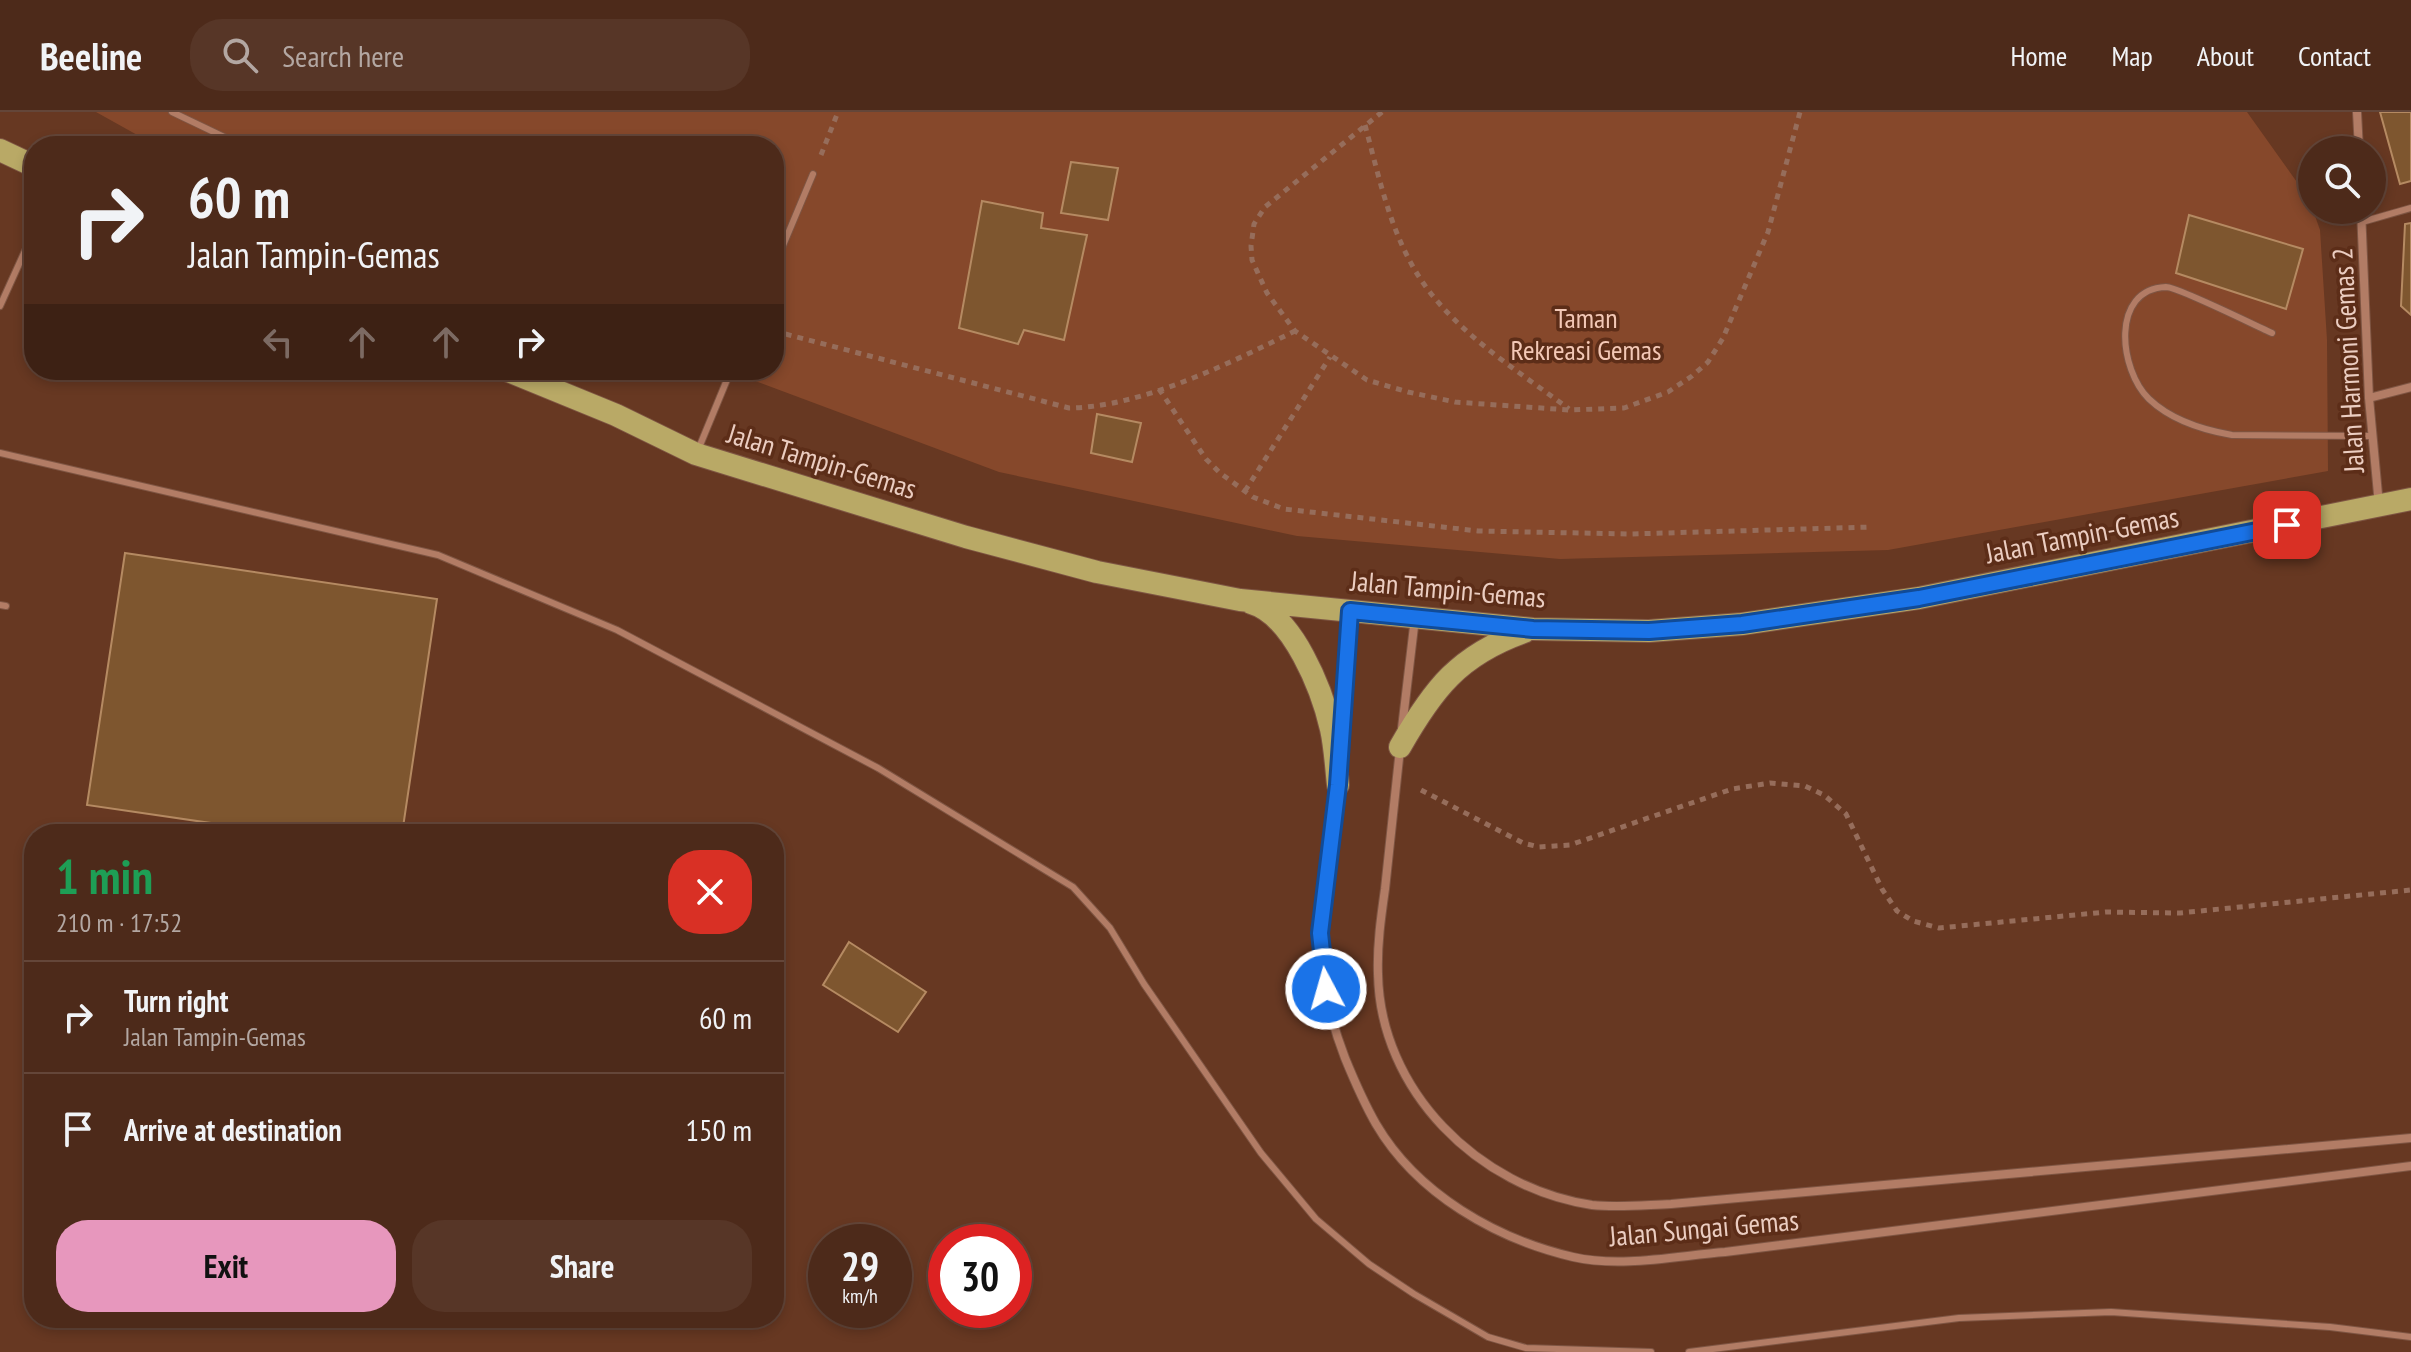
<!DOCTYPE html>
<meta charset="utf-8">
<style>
body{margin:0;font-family:"PT Sans Narrow",sans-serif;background:#573627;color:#f1f3f6;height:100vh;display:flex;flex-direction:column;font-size:30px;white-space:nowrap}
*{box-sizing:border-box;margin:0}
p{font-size:26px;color:#b3a7a2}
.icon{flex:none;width:44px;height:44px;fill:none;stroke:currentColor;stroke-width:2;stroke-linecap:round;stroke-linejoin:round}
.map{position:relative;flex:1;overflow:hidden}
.sheet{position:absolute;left:24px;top:712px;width:760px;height:504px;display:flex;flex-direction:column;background:#4d2a1a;border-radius:32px;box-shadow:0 4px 12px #0003,0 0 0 2px #644639}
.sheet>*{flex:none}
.banner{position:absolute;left:24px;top:24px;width:760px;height:244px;border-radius:32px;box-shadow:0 4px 12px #0003,0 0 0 2px #644639;background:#4d2a1a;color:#f1f3f6;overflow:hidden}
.controls{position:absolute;left:2298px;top:24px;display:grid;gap:16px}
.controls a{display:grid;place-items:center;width:88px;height:88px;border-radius:50%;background:#4d2a1a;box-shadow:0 4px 12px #0003,0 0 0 2px #644639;font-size:40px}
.speed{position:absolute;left:808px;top:1112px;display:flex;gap:16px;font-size:40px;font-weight:700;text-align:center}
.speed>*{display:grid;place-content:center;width:104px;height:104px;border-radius:50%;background:#4d2a1a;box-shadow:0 4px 12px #0003,0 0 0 2px #644639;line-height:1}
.speed small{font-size:20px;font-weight:400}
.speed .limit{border:12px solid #d22;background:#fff;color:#111}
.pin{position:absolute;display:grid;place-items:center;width:68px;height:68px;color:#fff;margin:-34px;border-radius:16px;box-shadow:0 4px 12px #0006}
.me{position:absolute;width:88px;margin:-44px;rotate:354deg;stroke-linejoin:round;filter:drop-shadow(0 0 6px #0008)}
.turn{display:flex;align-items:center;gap:28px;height:168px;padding:0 32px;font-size:36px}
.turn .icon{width:104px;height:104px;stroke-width:2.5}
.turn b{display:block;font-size:56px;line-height:68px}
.lanes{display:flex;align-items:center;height:76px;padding:0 32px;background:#0003;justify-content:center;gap:40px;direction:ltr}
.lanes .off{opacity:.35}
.round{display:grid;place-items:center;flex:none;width:84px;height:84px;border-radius:32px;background:#573627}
.overview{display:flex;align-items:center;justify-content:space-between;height:136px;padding:0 32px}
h1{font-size:48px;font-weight:600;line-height:60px;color:#1e9e55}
.button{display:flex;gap:16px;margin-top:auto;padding:16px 32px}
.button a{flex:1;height:92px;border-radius:32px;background:#e797bd;color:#111;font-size:32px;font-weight:600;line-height:92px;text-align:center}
.button a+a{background:#573627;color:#f1f3f6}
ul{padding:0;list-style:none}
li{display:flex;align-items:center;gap:24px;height:112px;padding:0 32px;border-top:2px solid #644639}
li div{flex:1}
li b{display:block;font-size:30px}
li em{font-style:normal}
header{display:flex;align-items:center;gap:48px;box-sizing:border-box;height:112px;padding:0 40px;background:#4d2a1a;border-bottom:2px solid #644639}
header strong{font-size:38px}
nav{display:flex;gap:44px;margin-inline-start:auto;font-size:28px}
.search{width:560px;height:72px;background:#573627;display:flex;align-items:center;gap:20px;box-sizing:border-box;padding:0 28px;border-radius:32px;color:#b3a7a2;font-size:30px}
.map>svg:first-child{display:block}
</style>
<header>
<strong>Beeline</strong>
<div class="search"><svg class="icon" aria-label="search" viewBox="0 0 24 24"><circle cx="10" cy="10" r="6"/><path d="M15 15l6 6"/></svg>Search here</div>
<nav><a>Home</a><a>Map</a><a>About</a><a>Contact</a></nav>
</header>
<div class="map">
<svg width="2411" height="1240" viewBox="0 0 2411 1240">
<rect width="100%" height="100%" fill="#673822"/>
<path fill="#86482b" d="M96,0h2151l62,87 11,31 7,110 1,131 -440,79 -328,9 -263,-23 -298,-64 -273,-102h48v-224h-617z"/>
<path fill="#7e562f" stroke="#b58a62" stroke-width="2" d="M2380,0h31v69l-11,3z
M1071,50l47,6 -10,52 -47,-7z
M982,89l61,12 -2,15 46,7 -23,105 -40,-10 -6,14 -59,-16z
M2189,103l114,34 -17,60 -110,-36z
M2411,111v92l-10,-9 4,-82z
M1097,302l44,9 -9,39 -41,-9z
M125,441l312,46 -35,235h-116l-199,-29z
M849,830l77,50 -28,40 -75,-47z"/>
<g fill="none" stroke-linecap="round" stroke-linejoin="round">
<defs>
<path id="service" d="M172,0l71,34
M2362,110l49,-14
M774,155l39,-93
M0,194l34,-75
M2272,221c-16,-7 -94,-46 -106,-46 -56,2 -47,83 -17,112 22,21 54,31 83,36l140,1
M698,338l33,-80
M0,341l438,102 179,75 261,138 195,119 37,41 34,56 117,169 55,66 53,45 45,30 74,43 38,11 125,4
M0,493l6,1
M1689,1240l270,-34 152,-6 219,15 81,10"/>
<path id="minor" d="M2357,0l2,38
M2361,98l8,188 10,107
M2369,286l42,-11
M1402,616l13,-110
M1341,623l8,-122
M1400,637c-5,47 -10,93 -15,140 -4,28 -8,56 -7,85 2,116 100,214 214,231 26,3 52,0 79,-1l740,-66
M1338,676c-4,32 -8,65 -12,97 -2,16 -6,32 -6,48 0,43 10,86 25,125 9,22 19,45 31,66 41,70 120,115 197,133 48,11 103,-1 152,-5l686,-86"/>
<path id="trunk" d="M0,38l34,16
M506,258l110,45 80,39 270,83 131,35 143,28 293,29 116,2 93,-7 177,-26 492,-99
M1251,491c42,12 71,87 80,126 4,18 5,38 7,56
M1400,635c33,-58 59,-92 124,-115"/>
</defs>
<use href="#service" stroke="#7e5543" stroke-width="8"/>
<use href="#minor" stroke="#7e5543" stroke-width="10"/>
<use href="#trunk" stroke="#7e5543" stroke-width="24"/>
<path stroke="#966d5b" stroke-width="5" stroke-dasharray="6 6" stroke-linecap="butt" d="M1382,0l-117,95 -11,17 -3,22 1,14 15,33 28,38 72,49 41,12 47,10 114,8 55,-2 44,-16 24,-16 16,-14 15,-24 45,-106 32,-120
M1365,13c13,48 23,97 47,140 34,62 101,102 157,144
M821,43l17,-43
M774,219l295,77c73,-1 161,-45 226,-77
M1159,277l47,70 14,14 33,24 31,12 194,22 152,3 242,-7
M1245,379l85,-134
M1421,678l102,53 16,4 31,-2 162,-56 38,-6 35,3 19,9 22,19 36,75 15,22 16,10 26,7 167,-16 74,1 231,-23"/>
<use href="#service" stroke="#b27c65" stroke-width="6"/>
<use href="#minor" stroke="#b27c65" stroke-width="8"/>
<use href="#trunk" stroke="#b9a966" stroke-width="22"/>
</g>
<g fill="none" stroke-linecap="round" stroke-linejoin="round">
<defs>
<path id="route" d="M1326,877l-6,-56 18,-148 12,-174 183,18 116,2 93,-7 177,-26 368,-73"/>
</defs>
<use href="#route" stroke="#114b97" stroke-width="20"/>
<use href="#route" stroke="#1a73e8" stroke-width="14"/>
</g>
<g text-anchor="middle" stroke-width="7" stroke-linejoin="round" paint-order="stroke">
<g font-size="28" fill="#f3c8b6" stroke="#5c2d18">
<text x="1586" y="216">Taman<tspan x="1586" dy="32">Rekreasi Gemas</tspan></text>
</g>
<g font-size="28" fill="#ebcdc1" stroke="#5c2d18">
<text transform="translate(2348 248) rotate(-93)" y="10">Jalan Harmoni Gemas 2</text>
<text transform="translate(822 349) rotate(17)" y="10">Jalan Tampin-Gemas</text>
<text transform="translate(2082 423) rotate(-11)" y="10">Jalan Tampin-Gemas</text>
<text transform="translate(1448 477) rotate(5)" y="10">Jalan Tampin-Gemas</text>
<text transform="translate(1704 1116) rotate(-5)" y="10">Jalan Sungai Gemas</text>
</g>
</g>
</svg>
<div class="controls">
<a><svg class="icon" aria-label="search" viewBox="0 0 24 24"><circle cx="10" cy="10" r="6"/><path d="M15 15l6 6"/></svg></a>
</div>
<div class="speed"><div>29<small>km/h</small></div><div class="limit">30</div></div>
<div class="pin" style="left:2287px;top:413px;background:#d93025"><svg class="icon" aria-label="arrive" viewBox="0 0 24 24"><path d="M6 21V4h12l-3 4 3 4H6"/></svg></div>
<svg class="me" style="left:1326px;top:877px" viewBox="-20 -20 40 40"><circle r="17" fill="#1a73e8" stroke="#fff" stroke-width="3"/><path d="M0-11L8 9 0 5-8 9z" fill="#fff"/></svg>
<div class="banner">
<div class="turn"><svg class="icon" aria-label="right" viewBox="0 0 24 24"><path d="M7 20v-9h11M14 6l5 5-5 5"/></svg><div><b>60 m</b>Jalan Tampin-Gemas</div></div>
<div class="lanes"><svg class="icon off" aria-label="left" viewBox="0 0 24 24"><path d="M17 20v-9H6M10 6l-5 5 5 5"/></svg><svg class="icon off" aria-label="ahead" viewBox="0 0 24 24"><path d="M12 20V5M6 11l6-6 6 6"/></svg><svg class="icon off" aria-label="ahead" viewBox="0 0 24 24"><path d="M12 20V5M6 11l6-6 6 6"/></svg><svg class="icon" aria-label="right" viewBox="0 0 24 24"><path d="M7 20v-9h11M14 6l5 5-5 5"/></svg></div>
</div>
<section class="sheet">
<div class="overview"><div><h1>1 min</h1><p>210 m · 17:52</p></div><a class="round" style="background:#d93025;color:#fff"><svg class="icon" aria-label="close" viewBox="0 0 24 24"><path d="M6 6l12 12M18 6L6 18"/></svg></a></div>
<ul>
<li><svg class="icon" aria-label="right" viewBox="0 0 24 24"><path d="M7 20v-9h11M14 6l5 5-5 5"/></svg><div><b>Turn right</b><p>Jalan Tampin-Gemas</p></div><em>60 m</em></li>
<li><svg class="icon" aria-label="arrive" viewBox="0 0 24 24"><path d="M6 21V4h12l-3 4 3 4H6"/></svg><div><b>Arrive at destination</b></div><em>150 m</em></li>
</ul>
<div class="button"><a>Exit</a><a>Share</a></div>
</section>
</div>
